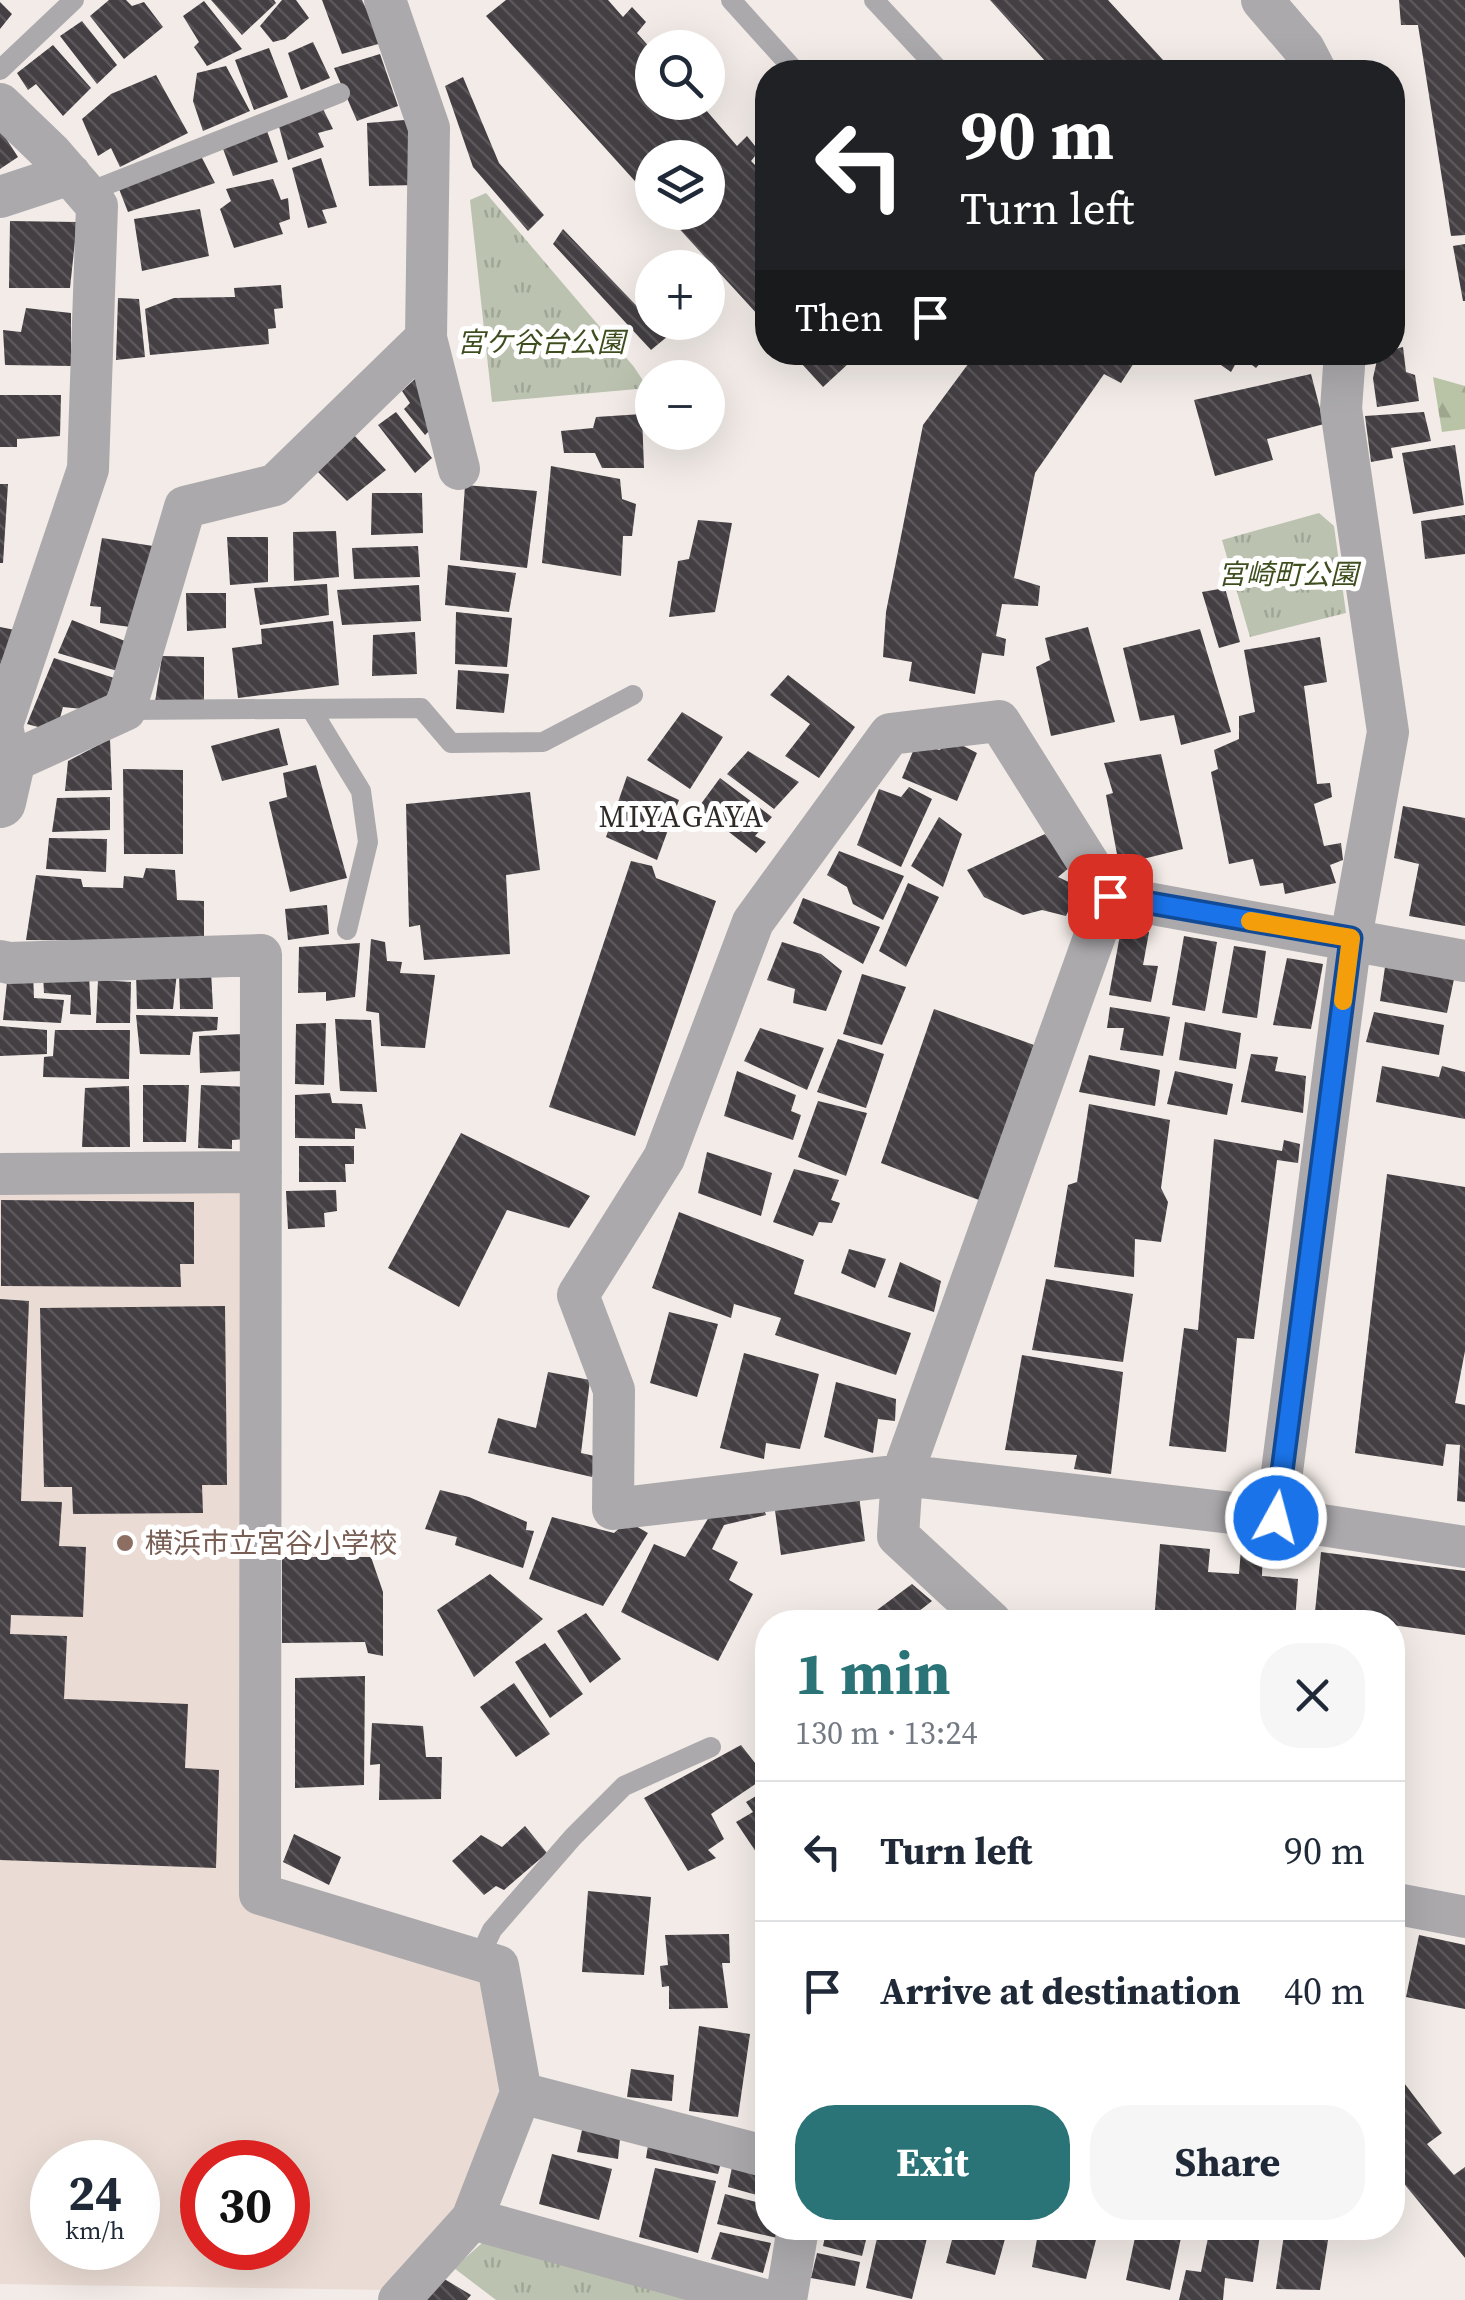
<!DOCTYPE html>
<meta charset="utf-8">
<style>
body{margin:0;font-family:"Source Serif 4","Noto Sans JP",serif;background:#f6f6f7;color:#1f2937;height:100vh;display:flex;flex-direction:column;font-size:38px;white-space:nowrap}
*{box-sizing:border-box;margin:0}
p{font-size:32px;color:#747a83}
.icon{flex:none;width:55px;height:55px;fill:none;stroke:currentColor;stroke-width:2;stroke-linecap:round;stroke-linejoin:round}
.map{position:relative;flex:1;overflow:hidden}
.panel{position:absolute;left:755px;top:1610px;width:650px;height:630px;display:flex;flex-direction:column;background:#fff;border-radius:40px;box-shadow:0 10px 40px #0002}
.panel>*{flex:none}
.hud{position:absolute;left:755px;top:60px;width:650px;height:305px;border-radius:40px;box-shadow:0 10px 40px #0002;background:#202124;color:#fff;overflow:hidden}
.buttons{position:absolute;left:635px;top:30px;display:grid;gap:20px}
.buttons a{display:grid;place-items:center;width:90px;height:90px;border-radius:50%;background:#fff;box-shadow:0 10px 40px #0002;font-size:50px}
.speed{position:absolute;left:30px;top:2140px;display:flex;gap:20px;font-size:50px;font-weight:700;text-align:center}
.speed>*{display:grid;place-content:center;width:130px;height:130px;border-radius:50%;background:#fff;box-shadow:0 10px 40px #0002;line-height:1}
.speed small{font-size:25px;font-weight:400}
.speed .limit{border:15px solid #d22;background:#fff;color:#111}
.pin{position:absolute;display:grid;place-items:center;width:85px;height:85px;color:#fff;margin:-42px;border-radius:20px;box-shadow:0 5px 15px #0006}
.me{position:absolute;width:110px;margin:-55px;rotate:7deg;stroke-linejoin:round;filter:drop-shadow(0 0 8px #0008)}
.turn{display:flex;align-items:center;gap:35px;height:210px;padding:0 40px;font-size:45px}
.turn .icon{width:130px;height:130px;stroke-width:2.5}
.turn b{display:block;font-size:70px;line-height:85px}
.then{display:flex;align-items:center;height:95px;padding:0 40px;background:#0003;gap:20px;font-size:38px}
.round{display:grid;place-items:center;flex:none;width:105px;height:105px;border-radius:40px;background:#f6f6f7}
.summary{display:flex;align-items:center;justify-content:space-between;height:170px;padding:0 40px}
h1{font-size:60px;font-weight:700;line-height:75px;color:#2a7478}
.action{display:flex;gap:20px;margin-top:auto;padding:20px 40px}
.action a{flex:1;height:115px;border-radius:40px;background:#2a7478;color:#fff;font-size:40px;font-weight:700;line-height:115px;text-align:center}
.action a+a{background:#f6f6f7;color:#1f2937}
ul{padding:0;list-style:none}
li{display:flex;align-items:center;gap:30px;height:140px;padding:0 40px;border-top:2px solid #e0e1e3}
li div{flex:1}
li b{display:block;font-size:38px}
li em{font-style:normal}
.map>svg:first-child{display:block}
</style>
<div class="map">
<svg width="1465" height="2300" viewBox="0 0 1465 2300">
<defs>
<pattern id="grass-tufts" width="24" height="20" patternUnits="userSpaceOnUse" patternTransform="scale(2.5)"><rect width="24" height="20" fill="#bbc2af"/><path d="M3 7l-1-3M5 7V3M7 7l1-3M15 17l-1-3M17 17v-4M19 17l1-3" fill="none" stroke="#a0a696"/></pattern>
<pattern id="forest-firs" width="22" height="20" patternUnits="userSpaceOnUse" patternTransform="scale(2.5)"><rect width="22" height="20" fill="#b9c4a6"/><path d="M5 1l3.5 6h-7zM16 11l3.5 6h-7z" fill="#9ea78e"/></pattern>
<pattern id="building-back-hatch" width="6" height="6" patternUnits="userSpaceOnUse" patternTransform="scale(2.5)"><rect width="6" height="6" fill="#433f43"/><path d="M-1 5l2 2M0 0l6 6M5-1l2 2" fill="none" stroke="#5b575a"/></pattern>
</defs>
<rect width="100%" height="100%" fill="#f2ebe7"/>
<path fill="#eadcd4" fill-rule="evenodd" d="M0,1182l241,1 9,709 239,74 24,97 -42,130 -83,97 -388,-6zM52,2162h86v86h-86zM202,2162h86v86h-86z"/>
<path fill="url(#grass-tufts)" d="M486,193l148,174 14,21 -156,14 -22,-202z
M1319,513l15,13 12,87 -96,24 -28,-97z
M491,2235l215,65h-210l-42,-32z"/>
<path fill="url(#forest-firs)" d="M1433,377l32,9v43l-23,3z"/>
<path fill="url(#building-back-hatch)" d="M109,0h17l6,6 12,-4 19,25 -39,32 -34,-43z
M211,0h63l2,3 -34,32z
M282,0h14l13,18 -24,21 -12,3 -13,-16z
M322,0h40l20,43 -40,11z
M506,0h102l15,17 9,-10 14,15 -9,11 15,17v52h47l38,44 10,-10 12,15 -8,10 17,17v148l-104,-114h44v-54h-56v42l-166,-184z
M990,0h118l66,72h-119z
M1399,0h66v235l-14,1 -33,-211h-17z
M204,1l38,48 -35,17 -13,-19 5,-5 -16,-26z
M0,2l12,12 -12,15z
M82,21l35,44 -20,19 -37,-48z
M313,42l17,36 -29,12 -13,-37z
M53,45l38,43 -28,28 -27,-32 -8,6 -11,-17z
M269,48l19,49 -34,13 -19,-50z
M380,54l18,52 -41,15 -23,-53z
M226,66l24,45 -47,20 -10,-30 4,-28z
M156,75l32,58 -68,34 -9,-19 -13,8 -16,-37 29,-25z
M463,77l36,86 45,52 -16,16 -55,-64 -28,-81z
M322,107l11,22 -15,4 6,14 -36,13 -10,-37z
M417,119v66l-48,1 -2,-63z
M266,128l12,34 -45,14 -11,-30z
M0,129l18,28 -18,12z
M201,156l14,27 -87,29 -9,-23z
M321,158l16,49 -15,3 5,13 -19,5 -16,-60z
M273,179l8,21 7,-2 2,21 -11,4 4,11 -49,14 -14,-39 11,-8 -5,-12z
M200,209l9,47 -67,15 -8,-52z
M10,221l67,1 -7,66h-61z
M563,229l89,93 16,14 -17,14 -98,-106z
M1465,244v57h-2l-10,-55z
M281,285l2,23 -9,1 2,19 -8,1 1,15 -119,11 -5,-46 29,-11 61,-1 -1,-9z
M118,298l21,1 6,58 -29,3z
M26,308l45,5v53l-66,-1 -2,-35 18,2z
M1403,347l3,25 9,3 4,26 -42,6 -4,-29 4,-18 7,-8z
M791,352h70l-38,35z
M977,352h164l-20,31 -17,-9 -69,99 -21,105 26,8 -2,20 -36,-2 -6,32 10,3 -2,17 -22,-3 -7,41 -66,-13 3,-19 -29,-5 3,-45 37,-187z
M1202,352h81l-8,11 -8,-8 -11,13 -16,-12 -9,16z
M1311,374l13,50 -57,15 6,21 -58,16 -21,-76z
M416,378l21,45 -12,12 -21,-26 6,-6 -8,-12z
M0,395h61l-1,41 -43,3v8h-17z
M396,412l36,46 -17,15 -37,-48z
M1424,412l7,29 -40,7 2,10 -22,4 -6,-46z
M642,414l2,54h-42l-7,-15h-31l-3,-22 32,-3 3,-11z
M353,434l33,36 -39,31 -32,-32z
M1455,445l9,60 -51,9 -11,-61z
M551,466l69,13 2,20 14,5 -4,32h-9l-2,40 -79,-13z
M0,484h8l-5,79h-3z
M465,485l72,6 -10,77 -67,-8z
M372,493h50l1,40 -52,2z
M1465,515v39l-40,5 -4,-38z
M698,520l34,3 -17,89 -46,5 9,-56 11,-2z
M336,531l3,46 -45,4 -1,-49z
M227,537h41v45l-38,3z
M102,538l51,8 -15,82 -38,-5 1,-16 -11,-1z
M418,546l2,31 -66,2 -2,-31z
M448,565l68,8 -7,39 -64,-7z
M327,584l2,31 -69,10 -6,-37z
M419,585l2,36 -79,4 -5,-35z
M1225,588l15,54 -21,6 -17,-56z
M186,593h40v35l-39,3z
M456,612l56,6 -5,49 -52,-3z
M72,620l63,25 -11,28 -66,-20z
M333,621l6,64 -101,13 -6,-50 30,-4 -1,-15z
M0,627l15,3 -15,35z
M1088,627l27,95 -64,14 -15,-69 14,-7 -5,-22z
M1200,629l31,103 -50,13 -7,-30 -34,6 -17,-73z
M415,632l2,42 -45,2 1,-41z
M1320,637l7,45 -23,4 13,98 13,-1 2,14 -18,7 10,42 17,-3 2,17 -13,5 6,18 -51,11 -2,-11 -23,3 -7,-27 -24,5 -18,-92 7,-3 -4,-19 25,-11v-23l16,-4 -11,-62z
M162,656l42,1v44l-49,1z
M54,658l60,20 -13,33 -38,-4 -7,25 -29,-8z
M458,670l51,4 -5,39 -48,-4z
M788,675l67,52 -36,51 -34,-22 25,-32 -40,-29z
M682,712l41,25 -33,52 -43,-29z
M279,728l9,37 -66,16 -11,-35z
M948,738l29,15 -20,48 -55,-23 14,-34 24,6z
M110,739l2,51 -47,1 3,-30z
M748,751l51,31 -25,27 -47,-35z
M1161,754l22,95 -64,16 -13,-70 7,-2 -9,-30z
M316,765l31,113 -57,14 -21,-90 18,-5 -4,-24z
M123,769l60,1v84h-59z
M627,776l52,24 -22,60 -51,-23z
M720,778l52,39 -17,19 11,6 -10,11 -58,-45z
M909,787l23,12 -31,68 -44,-22 22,-56 22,8z
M530,792l10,78 -34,5 4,79 -86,6 -4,-35 -11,2 -3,-123z
M110,797v33l-58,2 5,-34z
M1403,806l62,12v108l-56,-10 10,-52 -25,-6z
M939,817l23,17 -19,53 -32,-21z
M1045,834l25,33 -12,10 21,10 -13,29 -24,-6 -19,5 -39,-18 -17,-27z
M49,838l58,1 -1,33 -60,-3z
M839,851l65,25 -21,44 -30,-16 -6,-17 -20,-12z
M631,861l21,5 4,12 60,23 -81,235 -86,-29z
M146,868l29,2 2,30 27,1v36l-28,4 -150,-1 10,-65 45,4 2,8 40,1 1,-12 19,2z
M908,883l31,14 -33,70 -27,-16z
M803,898l77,29 -17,37 -70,-41z
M327,905l2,29 -41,6 -3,-31z
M1122,924l27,8 -6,33 15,1 -7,36 -42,-7z
M1184,936l33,6 -12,69 -33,-6z
M371,939l14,3 2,19 15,1 -2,11 35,2 -10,73 -44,-2 -2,-33 -13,-2z
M782,942l39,12 21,17 -16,40 -33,-8 2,-14 -28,-9z
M360,943l-5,54 -29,4v-9l-28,1 1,-46z
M1234,946l32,5 -9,67 -35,-5z
M1287,958l36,6 -12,65 -38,-4z
M1385,967l69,12 -7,34 -67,-12z
M179,971h32l2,38h-33z
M136,972h41l-4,37h-36z
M8,973h25l1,25 30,2 -3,23 -58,-3z
M43,974l46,2 2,39 -21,-1 1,-19 -27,-2z
M862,974l44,13 -24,58 -39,-11z
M98,980l33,2 -1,41h-34z
M1110,1007l60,10 -7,39 -43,-6 4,-22h-17z
M934,1009l100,36 -55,155 -98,-37z
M1374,1012l70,13 -5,30 -73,-13z
M136,1015l82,2 -1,13 -24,2 -3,23 -50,-1z
M335,1019l36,1 6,72 -37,-1z
M1185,1022l56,11 -5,36 -57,-9z
M326,1023l-2,62 -29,-1 1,-60z
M0,1026l47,4v24l-47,2z
M760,1028l64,20 -17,42 -63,-29z
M55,1030h75l-1,49 -86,-2 1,-20 9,-1z
M243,1034v37l-43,2 -1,-37z
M838,1039l46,15 -18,54 -49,-16z
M1251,1054l27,3 -3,14 31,5 -3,37 -62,-11z
M1089,1055l71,15 -5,36 -76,-14z
M1382,1066l57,11 3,-11 23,6v47l-89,-17z
M737,1071l59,24 -5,16 10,4 -8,25 -69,-24z
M1175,1071l58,13 -6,31 -60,-11z
M143,1085h46l-3,57h-43z
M201,1085l49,2 -3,52 -15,1v9l-34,-1z
M129,1086l1,61h-48l3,-59z
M330,1093l2,10 30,1 4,25 -11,-1v11l-60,-1v-43z
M818,1101l49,12 -21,63 -48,-19z
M1089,1104l81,16 -9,68 7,14 -7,40 -26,-3 -1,38 -80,-10 14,-82 9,-3z
M461,1133l129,63 -21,32 -62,-18 -48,97 -71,-39z
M1214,1139l68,12 2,-11 16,4 -2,19 -21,-3 -23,179 -17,-1 -11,114 -57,-6 15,-118 14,2z
M299,1146h55v18h-9l1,18h-47z
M707,1152l65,21 -11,43 -63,-23z
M794,1169l45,11 -8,20 9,3 -8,20 -13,-1 -6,14 -40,-14z
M1387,1174l78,13v164l-10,52 10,2v97l-8,-1 3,-56 -14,-1 -3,22 -88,-13z
M336,1190l1,21 -13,2 1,14 -37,2 -2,-38z
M1,1200l193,2v62h-14l1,23 -180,-1z
M679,1212l125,48 -10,34 117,39 -15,42 -121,-40 6,-17 -47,-14 -3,14 -79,-30z
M849,1249l37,10 -11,29 -34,-15z
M900,1262l41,19 -7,31 -46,-15z
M1046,1279l87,15 -10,68 -91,-12z
M0,1299l29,2 -8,200 41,1 -3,44 27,1 -3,70 -72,-2 -1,19 57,2 -3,63 124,5 -3,64 34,2 -3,98 -216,-8z
M225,1306l2,179h-25l1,28 -130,1 -1,-27h-28l-4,-179z
M669,1312l49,12 -21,73 -47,-14z
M744,1353l75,21 -19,75 -34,-6 -2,16 -44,-11z
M1022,1355l101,17 -12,102 -37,-5 3,-14 -72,-5z
M548,1372l42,8 -9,73 18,4 -7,20 -104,-24 10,-35 38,10z
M836,1382l60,17 -1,22 -17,-2 -5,34 -49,-16z
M440,1490l29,7 58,25 -1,8 8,1 -11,37 -68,-23 2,-8 -32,-8z
M859,1496l6,45 -84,14 -7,-52z
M762,1503l4,12 -42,10 -12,24 26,13 -9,18 24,14 -35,67 -97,-49 33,-68 31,13 24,-40z
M552,1517l62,16 13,-12 21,12 -45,73 -74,-27z
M1242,1537l21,2 -1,37 36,3 -3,43h-141l6,-78 50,5 -2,23 31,2z
M1321,1552l144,19v64l-73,-10v-3h-78z
M282,1557h89l12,35v64l-15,-3 -3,-11 -83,1z
M490,1574l53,45 -69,58 -37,-67z
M912,1584l20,17 -27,21h-44z
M586,1613l35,46 -31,24 -33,-52z
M545,1643l38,51 -33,24 -35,-56z
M365,1676l-1,109 -69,3v-110z
M514,1683l36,51 -34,23 -36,-50z
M372,1723l51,3 3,31h16l-1,42 -62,1 1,-36 -10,1z
M741,1745l25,32 -55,37 13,25 -16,11 8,8 -28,13 -44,-73z
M768,1789v81l-32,-48 17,-10 -7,-10z
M525,1826l22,27 -43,37 -8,-4 -12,9 -32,-34 29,-26 21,12z
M294,1834l47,23 -12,28 -46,-23z
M588,1891l63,6 -7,78 -62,-3z
M729,1934l1,29h-8l6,45 -59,1v-23l-7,1 -2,-21 8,-1 -3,-30z
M1419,1935l46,10v64l-59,-12z
M699,2026l51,8 -12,83 -49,-6z
M1392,2067l50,66 -15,11 27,31 11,-8v91l-73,-89z
M631,2069l43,6 -2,26 -45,-4z
M585,2117l36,11 -3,31 -41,-7z
M650,2133l74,17 -6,24 -72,-16z
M552,2154l60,15 -13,51 -60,-16z
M734,2157l34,9v32l-40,-11z
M655,2168l61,13 -18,72 -59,-16z
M725,2194l43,11v23h12l-3,10 -60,-14z
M827,2228h42l-7,28 -39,-10z
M955,2228h53l-13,47 -49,-12z
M1039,2228h60l-13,51 -54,-12z
M1137,2228h46l-13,62 -44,-10z
M1210,2228h51l-8,54 -28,-4 -2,22h-44l7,-30 15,2z
M1285,2228h45l-10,62 -44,-1z
M879,2229l48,9 -15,61 -46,-11z
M720,2232l51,11 -8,30 -52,-14z
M817,2253l43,9 -5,24 -44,-8z
M436,2274l35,21 -4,5h-45z"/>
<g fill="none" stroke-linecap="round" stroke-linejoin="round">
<path stroke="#aba9ac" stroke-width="20" d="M731,0l65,72
M874,0l67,72
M0,70l74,-70
M86,193l254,-100
M311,709l50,82 7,51 -21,88
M125,710l296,-2 30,35 92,-1 90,-47
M485,1945l7,-15 81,-93 51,-51 87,-39"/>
<path stroke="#aba9ac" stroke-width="42" d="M1262,0l42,49 12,23
M0,104l52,50 45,52 -9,263 -86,256 7,38
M0,197l70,-23
M426,338l33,131
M0,760l9,3 116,-53 60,-203 90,-22 151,-147 3,-210 -44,-128
M1109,896l-110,-175 -109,13 -137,188 -89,236 -86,137 36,95 -1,119 289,-34 374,43 189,29
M0,961l9,2 252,-8 -1,939 238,72 23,127 -49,126 -73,81
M0,1174l261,-2
M1276,1518l75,-580 37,-206 -47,-323 4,-57
M991,1622l-93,-86 4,-61 207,-579 356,65
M1392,1903l73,14
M521,2093l247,64
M472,2219l293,81
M786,2300l12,-72"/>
<path stroke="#aba9ac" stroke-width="52" d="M0,802l9,-39"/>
</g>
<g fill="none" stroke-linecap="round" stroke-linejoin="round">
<defs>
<path id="route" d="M1110,896l241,42 -75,580"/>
</defs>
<use href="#route" stroke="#114b97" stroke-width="25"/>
<use href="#route" stroke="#1a73e8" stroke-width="18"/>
<path stroke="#f59e0b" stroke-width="18" d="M1250,921l101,17 -8,63"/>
</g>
<circle fill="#8d6e63" stroke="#fff" stroke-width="4" cx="125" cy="1543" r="10"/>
<g text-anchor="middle" stroke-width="10" stroke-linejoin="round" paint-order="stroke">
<g font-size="28" font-style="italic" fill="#3f4e1f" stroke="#fff">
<text x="541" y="352">宮ケ谷台公園</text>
<text x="1288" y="584">宮崎町公園</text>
</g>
<g font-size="28" fill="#785e54" stroke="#fff" text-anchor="start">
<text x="145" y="1553">横浜市立宮谷小学校</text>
</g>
<g font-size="30" letter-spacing="2.5" fill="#2f2a27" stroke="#fff">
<text x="682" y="827">MIYAGAYA</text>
</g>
</g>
</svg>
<div class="buttons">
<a><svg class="icon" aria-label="search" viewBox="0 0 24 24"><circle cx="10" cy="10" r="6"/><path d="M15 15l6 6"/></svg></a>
<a><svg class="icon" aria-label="layers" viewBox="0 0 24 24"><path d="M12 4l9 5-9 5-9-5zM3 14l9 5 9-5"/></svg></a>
<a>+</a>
<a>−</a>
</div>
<div class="speed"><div>24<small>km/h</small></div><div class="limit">30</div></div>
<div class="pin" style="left:1110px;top:896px;background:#d93025"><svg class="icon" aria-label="arrive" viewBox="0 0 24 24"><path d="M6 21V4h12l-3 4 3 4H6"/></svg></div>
<svg class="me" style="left:1276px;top:1518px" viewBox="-20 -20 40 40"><circle r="17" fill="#1a73e8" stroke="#fff" stroke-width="3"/><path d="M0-11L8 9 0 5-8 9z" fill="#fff"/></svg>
<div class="hud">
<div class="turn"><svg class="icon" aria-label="left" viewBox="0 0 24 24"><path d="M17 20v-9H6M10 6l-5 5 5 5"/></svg><div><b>90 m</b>Turn left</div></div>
<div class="then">Then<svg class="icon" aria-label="arrive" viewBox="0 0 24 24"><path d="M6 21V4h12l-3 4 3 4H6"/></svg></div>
</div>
<section class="panel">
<div class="summary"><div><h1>1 min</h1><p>130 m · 13:24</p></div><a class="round"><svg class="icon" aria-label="close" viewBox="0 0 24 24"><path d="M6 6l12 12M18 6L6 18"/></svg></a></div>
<ul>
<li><svg class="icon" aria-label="left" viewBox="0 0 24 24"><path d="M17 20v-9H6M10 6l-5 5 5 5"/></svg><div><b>Turn left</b></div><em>90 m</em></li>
<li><svg class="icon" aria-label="arrive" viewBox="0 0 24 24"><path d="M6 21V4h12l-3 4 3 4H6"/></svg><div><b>Arrive at destination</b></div><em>40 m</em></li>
</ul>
<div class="action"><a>Exit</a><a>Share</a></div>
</section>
</div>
